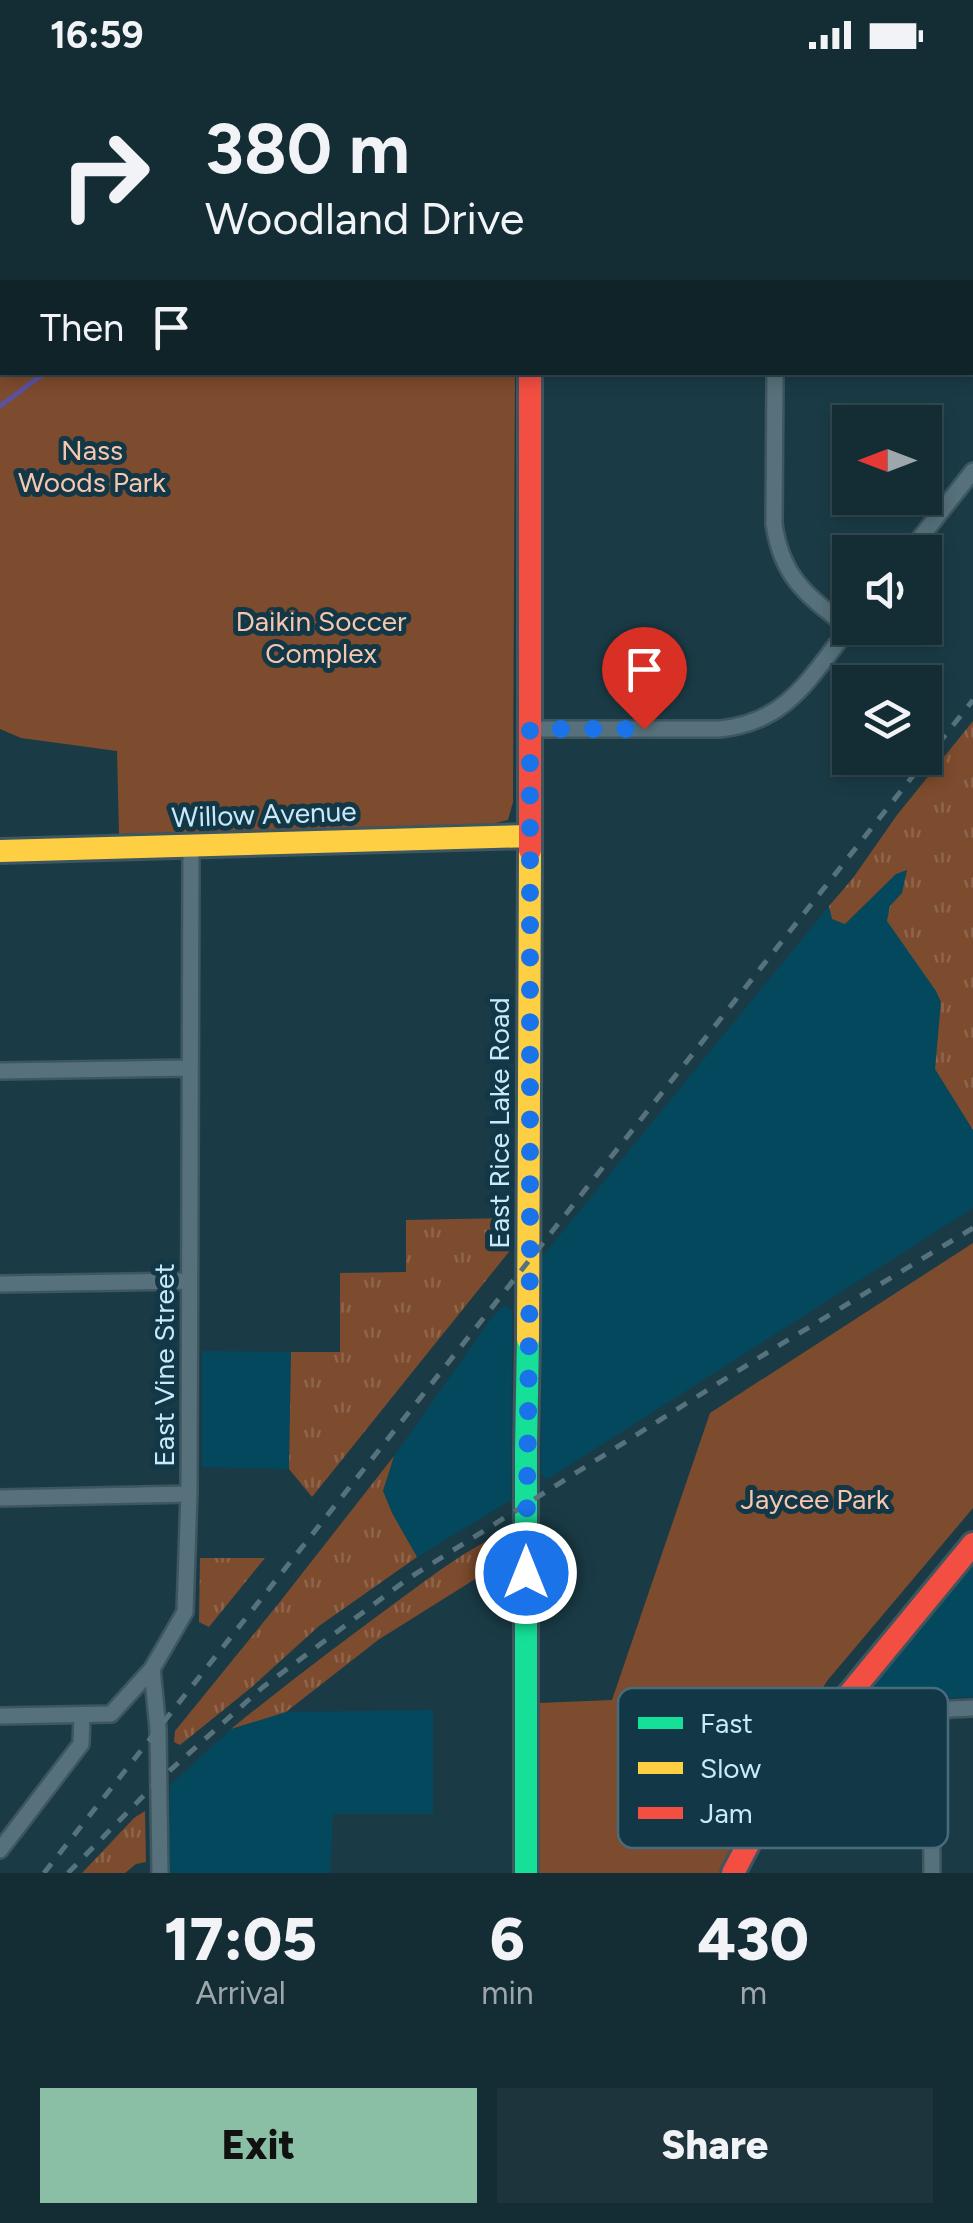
<!DOCTYPE html>
<style>
body{margin:0;font-family:Figtree,sans-serif;background:#1d343c;color:#f1f3f6;height:100vh;display:flex;flex-direction:column;font-size:38px;white-space:nowrap}
*{box-sizing:border-box;margin:0}
p{font-size:32px;color:#9da7ac}
.icon{flex:none;width:55px;height:55px;fill:none;stroke:currentColor;stroke-width:2;stroke-linecap:round;stroke-linejoin:round}
.map{position:relative;height:1803px;overflow:hidden}
.drawer{display:flex;flex-direction:column;background:#142c34;flex:1}
.drawer>*{flex:none}
.banner{position:absolute;left:0px;top:0px;width:975px;height:305px;box-shadow:0 5px 15px #0003,0 0 0 2px #33484f;background:#142c34;color:#f1f3f6;overflow:hidden}
.needle{width:65px;rotate:270deg}
.tools{position:absolute;left:832px;top:335px;display:grid;gap:20px}
.tools a{display:grid;place-items:center;width:110px;height:110px;border-radius:0px;background:#142c34;box-shadow:0 5px 15px #0003,0 0 0 2px #33484f;font-size:50px}
.pin{position:absolute;display:grid;place-items:center;width:85px;height:85px;color:#fff;margin:-102px -42px;border-radius:50% 50% 50% 0;rotate:-45deg;box-shadow:0 0 10px #0007}
.pin .icon{rotate:45deg}
.me{position:absolute;width:110px;margin:-55px;rotate:0deg;stroke-linejoin:round;filter:drop-shadow(0 0 8px #0008)}
.turn{display:flex;align-items:center;gap:35px;height:210px;padding:0 40px;font-size:45px}
.turn .icon{width:130px;height:130px;stroke-width:2.5}
.turn b{display:block;font-size:70px;line-height:85px}
.then{display:flex;align-items:center;height:95px;padding:0 40px;background:#0003;gap:20px;font-size:38px}
.eta{display:flex;justify-content:space-evenly;align-items:center;height:170px;text-align:center}
.eta b{font-size:60px;font-weight:800;line-height:70px}
.action{display:flex;gap:20px;margin-top:auto;padding:20px 40px}
.action a{flex:1;height:115px;border-radius:0px;background:#8abfa5;color:#111;font-size:40px;font-weight:800;line-height:115px;text-align:center}
.action a+a{background:#1d343c;color:#f1f3f6}
.status{display:flex;justify-content:space-between;align-items:center;height:70px;padding:0 50px;background:#142c34;direction:ltr}
.status svg{height:28px;fill:currentColor}
.map>svg:first-child{display:block}
</style>
<div class="status"><b>16:59</b><svg viewBox="0 0 49 12"><path d="M0 12V9h3v3zM5 12V6h3v6zM10 12V3h3v9zM15 12V0h3v12zM26 1h20v11H26zM47 4h2v5h-2z"/></svg></div>
<div class="map">
<svg width="973" height="1803" viewBox="0 0 973 1803">
<defs>
<pattern id="grass-tufts" width="24" height="20" patternUnits="userSpaceOnUse" patternTransform="scale(2.5)"><rect width="24" height="20" fill="#7d4b2d"/><path d="M3 7l-1-3M5 7V3M7 7l1-3M15 17l-1-3M17 17v-4M19 17l1-3" fill="none" stroke="#8e654c"/></pattern>
<pattern id="forest-crowns" width="20" height="18" patternUnits="userSpaceOnUse" patternTransform="scale(2.5)"><rect width="20" height="18" fill="#7d4b2d"/><path d="M2 6a3 3 0 1 1 6 0M12 15a3 3 0 1 1 6 0" fill="none" stroke="#8e654c"/></pattern>
</defs>
<rect width="100%" height="100%" fill="#1a3b46"/>
<path fill="#04485e" d="M908,799l-6,24 -12,13 51,95 -6,68 38,61v78l-427,272 -5,-7 1,-216 287,-351 4,13 13,4 50,-49z
M505,1235l7,6 -1,189 -94,57 -25,-44 -9,-22 11,-35 99,-140z
M202,1281l89,1 -2,117 -87,-2z
M973,1496v131l-95,3 -7,-8 5,-10z
M433,1640v104h-100l-3,59h-162l2,-88 61,-56 55,-17z"/>
<path fill="url(#grass-tufts)" d="M973,651v409l-38,-61 6,-67 -5,-11 -49,-70 3,-15 12,-13 5,-23 -11,4 -51,50 -13,-5 -3,-13 24,-28 44,-63z
M513,1148l-1,30 -200,249 -23,-28 2,-117h49v-79l66,-1v-52z
M394,1386l-11,35 9,22 25,44 -98,69 -66,60 -63,51 -10,8 -6,-3 1,-11 104,-128z
M511,1461l1,33 -24,7 -110,69 -92,72 -55,17c55,-45 111,-87 168,-129 31,-22 76,-58 112,-69z
M200,1488h65l-56,69 -10,-5z
M145,1741l1,51 -10,2 -11,9h-43l52,-55z"/>
<path fill="url(#forest-crowns)" d="M543,0h430v161l-1,-159h-429z"/>
<path fill="#7d4b2d" d="M0,206h2v96l513,1 -2,429 -5,18 -17,4 -372,10 -2,-83 -96,-13 -21,-9z
M973,1173v265l-146,173 -52,85 -56,107h-181v-170l74,-3 98,-287z"/>
<g fill="none" stroke-linecap="round" stroke-linejoin="round">
<path stroke="#5b519f" stroke-width="5" d="M811,0l4,2
M721,2l3,-2
M913,2l6,-2 21,2
M972,6h1
M0,336l46,-34"/>
<defs>
<path id="street" d="M0,93h2
M972,255h1
M775,302l-1,152c8,55 34,72 75,104l1,-1
M909,482l64,-81
M530,659h190c68,-7 90,-52 129,-101
M0,1001l190,-3
M0,1214l189,-3
M0,1428l189,-4
M844,1630c30,18 93,9 129,8
M931,1639l1,164
M0,1646l111,-2 41,-45
M0,1780l81,-106 1,-29
M160,1803l-2,-144 -6,-60 33,-57 4,-118 2,-647"/>
<path id="fast" d="M530,0v2
M526,1803v-425l2,-109"/>
<path id="slow" d="M0,781l530,-15
M528,1269l2,-489"/>
<path id="jam" d="M530,302v478
M733,1803l41,-78 45,-64 154,-187"/>
</defs>
<use href="#street" stroke="#3d565f" stroke-width="20"/>
<use href="#fast" stroke="#3d565f" stroke-width="28"/>
<use href="#slow" stroke="#3d565f" stroke-width="28"/>
<use href="#jam" stroke="#3d565f" stroke-width="28"/>
<use href="#street" stroke="#56717b" stroke-width="15"/>
<use href="#fast" stroke="#16e098" stroke-width="22"/>
<use href="#slow" stroke="#ffcf43" stroke-width="22"/>
<use href="#jam" stroke="#f24e42" stroke-width="22"/>
<path stroke="#57727c" stroke-width="5" stroke-dasharray="12 12" stroke-linecap="butt" d="M44,1803l929,-1173
M68,1803l90,-92 105,-94 146,-109 351,-221 213,-129"/>
</g>
<g fill="none" stroke-linecap="round" stroke-linejoin="round">
<path stroke="#1a73e8" stroke-width="18" stroke-dasharray="0 32.4" d="M526,1503l4,-311v-533h114"/>
</g>
<g text-anchor="middle" stroke-width="10" stroke-linejoin="round" paint-order="stroke">
<g font-size="28" fill="#f6c6ae" stroke="#123746">
<text x="92" y="390">Nass<tspan x="92" dy="32">Woods Park</tspan></text>
<text x="321" y="561">Daikin Soccer<tspan x="321" dy="32">Complex</tspan></text>
<text x="815" y="1439">Jaycee Park</text>
</g>
<g font-size="28" fill="#c7e9f9" stroke="#123746">
<text transform="translate(264 744) rotate(-2)" y="10">Willow Avenue</text>
<text transform="translate(499 1053) rotate(-90)" y="10">East Rice Lake Road</text>
<text transform="translate(164 1295) rotate(-90)" y="10">East Vine Street</text>
</g>
</g>
<rect x="618" y="1618" width="330" height="160" rx="15" fill="#123746" stroke="#486c7c" stroke-width="2.5"/>
<rect x="638" y="1647" width="45" height="12" fill="#16e098"/>
<rect x="638" y="1692" width="45" height="12" fill="#ffcf43"/>
<rect x="638" y="1737" width="45" height="12" fill="#f24e42"/>
<g font-size="28" fill="#c7e9f9">
<text x="700" y="1663">Fast</text>
<text x="700" y="1708">Slow</text>
<text x="700" y="1753">Jam</text>
</g>
</svg>
<div class="tools">
<a><svg class="needle" viewBox="-14 -14 28 28"><path d="M0-13l5 13h-10z" fill="#e53935"/><path d="M0 13l5-13h-10z" fill="#9da7ac"/></svg></a>
<a><svg class="icon" aria-label="sound" viewBox="0 0 24 24"><path d="M4 9h4l5-4v14l-5-4H4zM17 9q2 3 0 6"/></svg></a>
<a><svg class="icon" aria-label="layers" viewBox="0 0 24 24"><path d="M12 4l9 5-9 5-9-5zM3 14l9 5 9-5"/></svg></a>
</div>
<div class="pin" style="left:644px;top:659px;background:#d93025"><svg class="icon" aria-label="arrive" viewBox="0 0 24 24"><path d="M6 21V4h12l-3 4 3 4H6"/></svg></div>
<svg class="me" style="left:526px;top:1503px" viewBox="-20 -20 40 40"><circle r="17" fill="#1a73e8" stroke="#fff" stroke-width="3"/><path d="M0-11L8 9 0 5-8 9z" fill="#fff"/></svg>
<div class="banner">
<div class="turn"><svg class="icon" aria-label="right" viewBox="0 0 24 24"><path d="M7 20v-9h11M14 6l5 5-5 5"/></svg><div><b>380 m</b>Woodland Drive</div></div>
<div class="then">Then<svg class="icon" aria-label="arrive" viewBox="0 0 24 24"><path d="M6 21V4h12l-3 4 3 4H6"/></svg></div>
</div>
</div>
<section class="drawer">
<div class="eta">
<div><b>17:05</b><p>Arrival</p></div>
<div><b>6</b><p>min</p></div>
<div><b>430</b><p>m</p></div>
</div>
<div class="action"><a>Exit</a><a>Share</a></div>
</section>
